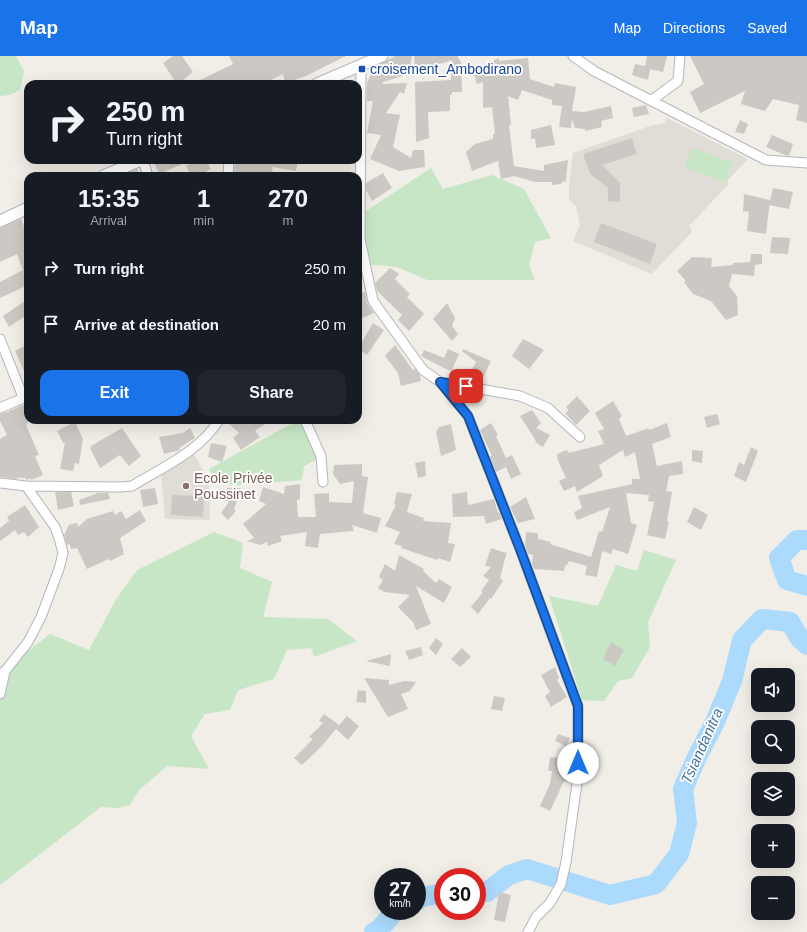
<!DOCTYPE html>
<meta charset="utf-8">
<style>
body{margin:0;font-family:Helvetica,sans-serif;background:#20242c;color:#f1f3f6;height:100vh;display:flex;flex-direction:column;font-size:15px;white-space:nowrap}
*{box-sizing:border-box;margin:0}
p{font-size:13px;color:#9ea1a6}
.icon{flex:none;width:22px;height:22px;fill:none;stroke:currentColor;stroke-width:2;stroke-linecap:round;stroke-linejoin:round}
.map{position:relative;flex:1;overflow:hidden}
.drawer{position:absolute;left:24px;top:116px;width:338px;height:252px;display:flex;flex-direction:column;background:#171b24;border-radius:12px;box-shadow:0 4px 16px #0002}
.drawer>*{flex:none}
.top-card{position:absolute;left:24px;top:24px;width:338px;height:84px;border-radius:12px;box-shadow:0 4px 16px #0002;background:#171b24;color:#f1f3f6;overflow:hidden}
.tools{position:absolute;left:751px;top:612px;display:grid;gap:8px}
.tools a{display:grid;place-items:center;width:44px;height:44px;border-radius:8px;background:#171b24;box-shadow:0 4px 16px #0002;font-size:20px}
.speed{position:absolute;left:374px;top:812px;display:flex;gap:8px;font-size:20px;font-weight:700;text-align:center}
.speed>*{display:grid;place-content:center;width:52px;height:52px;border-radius:50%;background:#171b24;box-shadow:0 4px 16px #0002;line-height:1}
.speed small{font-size:10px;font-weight:400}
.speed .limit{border:6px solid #d22;background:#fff;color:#111}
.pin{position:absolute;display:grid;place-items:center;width:34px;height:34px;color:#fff;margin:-17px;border-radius:8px;box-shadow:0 2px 6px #0006}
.me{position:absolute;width:44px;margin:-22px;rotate:0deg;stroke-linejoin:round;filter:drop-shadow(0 0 3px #0008)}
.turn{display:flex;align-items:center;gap:14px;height:84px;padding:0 16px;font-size:18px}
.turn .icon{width:52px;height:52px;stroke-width:2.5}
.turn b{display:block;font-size:28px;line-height:34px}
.eta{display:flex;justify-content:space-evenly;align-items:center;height:68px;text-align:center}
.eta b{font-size:24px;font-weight:600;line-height:28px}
.cta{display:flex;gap:8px;margin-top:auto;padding:8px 16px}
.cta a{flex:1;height:46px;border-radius:12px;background:#1a73e8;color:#fff;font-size:16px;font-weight:600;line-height:46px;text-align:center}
.cta a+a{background:#20242c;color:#f1f3f6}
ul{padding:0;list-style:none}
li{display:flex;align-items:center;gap:12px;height:56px;padding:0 16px}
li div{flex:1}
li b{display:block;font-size:15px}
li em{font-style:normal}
header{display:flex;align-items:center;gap:24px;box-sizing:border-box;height:56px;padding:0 20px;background:#1a73e8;color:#fff}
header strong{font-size:19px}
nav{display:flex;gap:22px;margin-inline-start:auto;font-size:14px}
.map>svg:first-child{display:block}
</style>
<header>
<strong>Map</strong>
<nav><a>Map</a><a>Directions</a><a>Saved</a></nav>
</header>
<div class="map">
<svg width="807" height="876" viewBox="0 0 807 876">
<rect width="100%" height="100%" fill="#f0eee7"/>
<path fill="#e0ddd6" d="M667,62l81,41 -20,21v4l-3,4 -36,38 3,6 -40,42 -79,-33 7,-16 -4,-19 -7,-7v-14l4,-32 77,-27 15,-3z
M194,398l15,27 1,39 -45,-1 -4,-45z"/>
<path fill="#c6e6c5" d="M0,0h16l8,15 -4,19 -10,5 -10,1z
M692,92l40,14 -7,20 -40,-14z
M431,112l12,21 49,-14 32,14 27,49 -16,4 -6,23 6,15h-108l-30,-13 -32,-3 -5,-49z
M298,364h4l15,32 -1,8 -12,6 -2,14 -66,5 -21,-2 -6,-14z
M214,476l29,11 -3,25 32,14 -9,35 65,2 29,22 -43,16 -3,-9 -24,2 -13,29 -36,11 -8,20 -25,4 -14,22 18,33 -42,-3 -28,24 -9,15 -12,3 -17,-1 -101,78v-212l50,-39 39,16 26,-49 22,-31z
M644,494l32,10 -28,62 2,25 -18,31 -14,3 -14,20 -22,-1 -33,-104 49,10 18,-41 21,6z"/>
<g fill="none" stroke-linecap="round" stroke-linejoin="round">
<path stroke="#acdafc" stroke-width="20" d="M807,484h-10l-18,18 8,22 20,6
M477,836h10l22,-17 18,-6 83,26 46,-11 23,-30 8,-31 -4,-34 13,-30 19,-37 17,-41 10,-41 20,-21 28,3 10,17 7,6
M417,844l6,-3 20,-4
M374,876l4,-1 17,-20"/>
</g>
<path fill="#ccc9c4" d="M173,0h9l11,16 -15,12h-1l-14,-21z
M229,0h117l-40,20 -21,7 -2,-9 -20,10h-71l41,-20z
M395,0h17l-3,18 -26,8v2l24,-1 -3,11 -4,-2 -14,21 14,2 -7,32 18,11 2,-8h11l1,17 -26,4 -29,-12 11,-24 -14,-2 6,-32h-6v-18l7,-16z
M414,0h44v2l3,3 1,31h-10v3h-2v16l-22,1 1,26 -13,4 -1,-60 36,-2 1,-20 -37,12z
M647,0h20l-4,16 -13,-3 -2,11 -16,-5 3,-11 10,2z
M690,0h117v67l-11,-3 3,-15 -26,-6 -8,12 -24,-7 4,-13 -45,22 -10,-21 14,-8z
M499,2v3l29,-3 2,21 24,8 1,-4 21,4 -4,24 12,1 27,-6 2,12 -12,3 1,6 -17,4v-2l-10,-1 -3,-9 -1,9 -12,-1 3,-21 -10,-1v-5l-30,-10 -4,10 -10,-4 3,29h-2l5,41 30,5v-6l24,-5 -2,21 -4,1 -1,2 -9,1v-3h-17l-21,-6 -13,3 -3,-18 -26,10 -6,-19 9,-8 18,-5v-5h2l-3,-27 -9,1v-26l-6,2 -4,-13z
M646,49l3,9 -15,3 -2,-9z
M740,64l8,4 -4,10 -9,-2z
M551,69l4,20 -19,3 -1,-10 -4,1v-9z
M772,79l21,9 -4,12 -4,-1 -19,-8z
M632,82l5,16 -35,11 18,18v19l-12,-1v-13l-18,-14 -7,-20z
M153,104h39l-33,14z
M197,104h9l5,9 -13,7h-7l-5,-10z
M235,104h19v1l44,-1 -2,11 -24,-4 1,9h-39z
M137,113l2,4 -5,3h-13z
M383,117l9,15 -20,13 -6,-11v-7z
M773,132l20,4 -4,17 -20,-4z
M744,138l26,6 -4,34 -19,-3 2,-19 -6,-1z
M21,163l7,17v49l-28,13v-16l23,-12 -6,-16 -17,8v-34z
M601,167l56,21 -7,20 -56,-22z
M772,181l18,1 -2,16 -18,-1z
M751,198h11v10l-7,1 -1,11 -22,-2 -3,12 8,10 1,19 -12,5 -15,-19 -18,-7 -9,-12 2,-1 -9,-10 15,-14 20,1 -1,9 22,-2v-2l17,-1z
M390,212l9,6 -4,5 15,15 -3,3 17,17 -15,17 -11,-11 4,-5 -25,-24 -2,-8z
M365,236l2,11 7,10 -16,7v-26z
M28,243v15l-19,13 -6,-11z
M447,247l8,15 -3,8 6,8 -6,7 -19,-22z
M373,267l11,7 -17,25 -9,-6z
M523,283l21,11 -15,19 -17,-13z
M28,288v36l-13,-29z
M395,289l18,25 2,-1 5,6 1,6 -20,5 -3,-13 -13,-17z
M448,293l11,5 -7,16h-4l-27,-14 3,-6 20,8z
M463,293l28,12 -10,21 -13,-6 8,-14 -14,-11z
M577,340l13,15 -14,14 -11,-12 4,-3 -3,-3z
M613,345l9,15 -3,3 7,17 23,-8v2l18,-7 4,14 -19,7 5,22 25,-5 1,13 -14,2 -3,15 6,1 -5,29 2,1 -4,17 -18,-4 7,-33 -6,-1 1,-6 -23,-2 5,30 6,2 -9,29 -15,-5 -2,5 -9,-3 -5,26 -12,-2 2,-9 -18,-5 -2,4h-2l-1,6 -30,-2 -2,-6 1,-8 -5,-1 -3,-10 1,-12 12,1v6l13,3 -1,2 41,13 8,-26 3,1 8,-25 -33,13 -3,-8 8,-4 -4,-12 54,-12v-5h8l-5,-27 -10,5 -2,-7 -24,15 4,11 -26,16 -2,-6 -11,5 -5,-10 7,-3 -8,-17 -1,-7 10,-4 2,3 35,-9 -6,-13 6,-2 -9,-16z
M28,347v21l-2,1 13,30 -4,1 8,19 -12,5v-2l-5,2 -1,-3 -3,2 -1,-2 -5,2 -16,-2v-38l7,-4 -7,-14v-7l7,-2z
M532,354l9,13 -5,5 14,7 -7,12 -8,-5 1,-1 -16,-25z
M717,358l3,10 -13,4 -3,-11z
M225,364h46l-16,11 5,6 -19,13 -8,-12 6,-5z
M75,366l8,17 -4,25 -4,-1 -2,8 -13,-2 5,-27 -2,1 -6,-12z
M491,367l7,12 -2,1 10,22 6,-3 9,19 -10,5 -5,-12 -10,5 -6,-16h2l-12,-26z
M451,368l5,26 -15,6 -5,-24 3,-5z
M122,372l19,28 -12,10 -9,-11 -20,13 -9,-18v-4z
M190,372l5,10 -16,10 1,2 -16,4 -5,-17 24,-4z
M211,387l16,3 -5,16 -14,-5z
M751,391l7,4 -12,31 -12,-6 5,-14 5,3z
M692,394l11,1 -1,12 -10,-2z
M425,405l1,15 -8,2 -3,-15z
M362,408v12l6,1 -5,36 18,5 -4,15 -25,-8 2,6 -34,3 -2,14 -13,-2 2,-14 -27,4 2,5 -14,5 -1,-4 -7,3 -13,-4 7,-3 -11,-14 23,-20 -7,-3 4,-14 21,7 1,-8 15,-2v15l-3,1 1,17h18l-2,-23 15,-1v9l23,1 2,-22 -14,3 -7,-10 1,-9z
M155,432l3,16 -15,3 -3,-17z
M227,432h14l-7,22 2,1 -8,9 -7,-7 8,-11 -5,-2z
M55,436h16l3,14 -16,4z
M397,436l15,2 -5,18 17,6 -1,3 28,2 -3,20 7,1 -5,18 -12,-4 -1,2 -36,-12 1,-2 -8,-2 6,-12 -15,-6 11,-21 -2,-1z
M467,436l1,13 26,-6 4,14 1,-1 3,7 -16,5 -2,-8 -31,1 -1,-23z
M98,437h10l2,6 -30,6 -1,-5z
M172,439l32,1 -1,21 -32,-2z
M526,441l9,22 -17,4 -8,-16z
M25,449l14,22 -11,10 -4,-5 -6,3 -3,-5 -15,11v-13l9,-7 -2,-4z
M694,451l14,8 -7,15 -14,-8z
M140,454l6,11 -26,17 4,16 -14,7 -1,-2 -22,10 -10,-21 -6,1 -1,-5 -3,1 -3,-10 5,-10 8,-2 1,4 9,-8 26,-8 2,4 6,-4 5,8z
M491,492l15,5 1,-2 -7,27 3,3 -12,18 -1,-1 -12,16 -7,-7 12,-15 -2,-1 8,-11 -6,-4 8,-9 -6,-1z
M399,499l25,14 -1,2 13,12 3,-4 13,8 -8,16 -28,-17 15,38 -15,6 -3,-8 -15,-15 12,-12 -26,-3 -6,-4 5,-8 -4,-3 6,-13 10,7z
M436,582l7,6 -7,11 -7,-7z
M611,586l13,8 -9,16 -12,-7z
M421,591l2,8 -14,5 -4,-9z
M462,592l9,9 -11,10 -9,-8z
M391,598l-1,12 -24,-5z
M555,611l4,11 -2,2 10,17 -16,10 -6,-11 5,-4 -9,-17z
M364,622l25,2v5l16,-4 11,1 -6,9 -9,3 7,15 -20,8z
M358,634l8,1v12l-10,-1z
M494,640l11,2 -3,13 -11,-2z
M324,658l15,11 -17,21 -20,19 -8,-7 19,-19 -4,-2 14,-14 -4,-2z
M347,660l12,10 -11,14 -12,-11z
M558,678l12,4 -4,8 -11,-5z
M550,701l19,2 -2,23 -3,-1 -14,30 -10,-5 10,-22 2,-13h-4z
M499,836l12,3 -6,27 -11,-2z"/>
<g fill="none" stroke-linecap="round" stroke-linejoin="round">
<defs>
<path id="minor" d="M573,0l21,15 172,89 41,3
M361,9l-1,174 13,62 50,69 17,12 28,34 52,133 58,157v70l-12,86 -5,22 -11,19 -14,14 -8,15
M652,44l26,-19 2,-25
M143,104l5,16
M228,120l1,-16
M0,283l23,58
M440,326l80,14 28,12 32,29
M0,352l28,-12
M305,364l16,36 2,26
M0,427l26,3 95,1 11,-1c31,-19 68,-35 87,-66
M0,619l5,-4 23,-29 13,-25 18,-48 4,-16 -4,-15 -4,-11 -29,-41
M0,638l5,-23"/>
<path id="tertiary" d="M317,28l65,-28
M103,120l38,-16
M0,165l28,-13"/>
</defs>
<use href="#minor" stroke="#b4b7bb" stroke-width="11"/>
<use href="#tertiary" stroke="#b4b7bb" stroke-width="13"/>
<use href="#minor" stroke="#fff" stroke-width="9"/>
<use href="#tertiary" stroke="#fff" stroke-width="11"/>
</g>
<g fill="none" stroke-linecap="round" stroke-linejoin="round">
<defs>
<path id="route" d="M466,330l-26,-4 28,34 52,133 58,157v57"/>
</defs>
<use href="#route" stroke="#114b97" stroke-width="10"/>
<use href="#route" stroke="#1a73e8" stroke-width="7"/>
</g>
<rect fill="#1a4fb4" stroke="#fff" stroke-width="1.5" x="358" y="9" width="8" height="8" rx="2"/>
<circle fill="#8d6e63" stroke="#fff" stroke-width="1.5" cx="186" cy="430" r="4"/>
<g text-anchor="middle" stroke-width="3.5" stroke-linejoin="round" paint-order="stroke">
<g font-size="14" fill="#164399" stroke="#fff" text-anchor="start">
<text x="370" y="18">croisement_Ambodirano</text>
</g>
<g font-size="14" fill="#785e54" stroke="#fff" text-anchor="start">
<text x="194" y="427">Ecole Privée<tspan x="194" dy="16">Poussinet</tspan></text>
</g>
<g font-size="15" font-style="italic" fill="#4576a6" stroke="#fff">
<text transform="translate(702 690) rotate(-66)" y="5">Tsiandanitra</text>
</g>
</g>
</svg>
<div class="tools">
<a><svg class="icon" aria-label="sound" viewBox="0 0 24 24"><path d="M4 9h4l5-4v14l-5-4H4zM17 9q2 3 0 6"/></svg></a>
<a><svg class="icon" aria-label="search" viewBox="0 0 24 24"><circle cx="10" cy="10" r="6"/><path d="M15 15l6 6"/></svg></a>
<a><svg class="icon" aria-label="layers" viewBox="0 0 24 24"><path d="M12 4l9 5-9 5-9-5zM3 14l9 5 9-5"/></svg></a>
<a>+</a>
<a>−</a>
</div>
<div class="speed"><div>27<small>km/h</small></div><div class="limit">30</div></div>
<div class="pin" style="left:466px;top:330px;background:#d93025"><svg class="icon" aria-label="arrive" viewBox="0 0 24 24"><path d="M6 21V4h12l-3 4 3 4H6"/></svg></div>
<svg class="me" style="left:578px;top:707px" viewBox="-20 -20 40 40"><circle r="19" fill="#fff"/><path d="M0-13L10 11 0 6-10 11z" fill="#1a73e8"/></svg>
<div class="top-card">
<div class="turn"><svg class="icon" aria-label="right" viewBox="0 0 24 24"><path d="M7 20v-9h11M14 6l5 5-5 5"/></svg><div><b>250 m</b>Turn right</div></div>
</div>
<section class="drawer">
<div class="eta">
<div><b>15:35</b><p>Arrival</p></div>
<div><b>1</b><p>min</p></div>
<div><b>270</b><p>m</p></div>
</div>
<ul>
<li><svg class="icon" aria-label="right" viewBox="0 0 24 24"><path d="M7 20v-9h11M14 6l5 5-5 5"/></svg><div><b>Turn right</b></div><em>250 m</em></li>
<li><svg class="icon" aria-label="arrive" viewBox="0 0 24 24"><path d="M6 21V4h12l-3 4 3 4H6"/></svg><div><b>Arrive at destination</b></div><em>20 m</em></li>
</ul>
<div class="cta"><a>Exit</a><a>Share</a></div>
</section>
</div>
